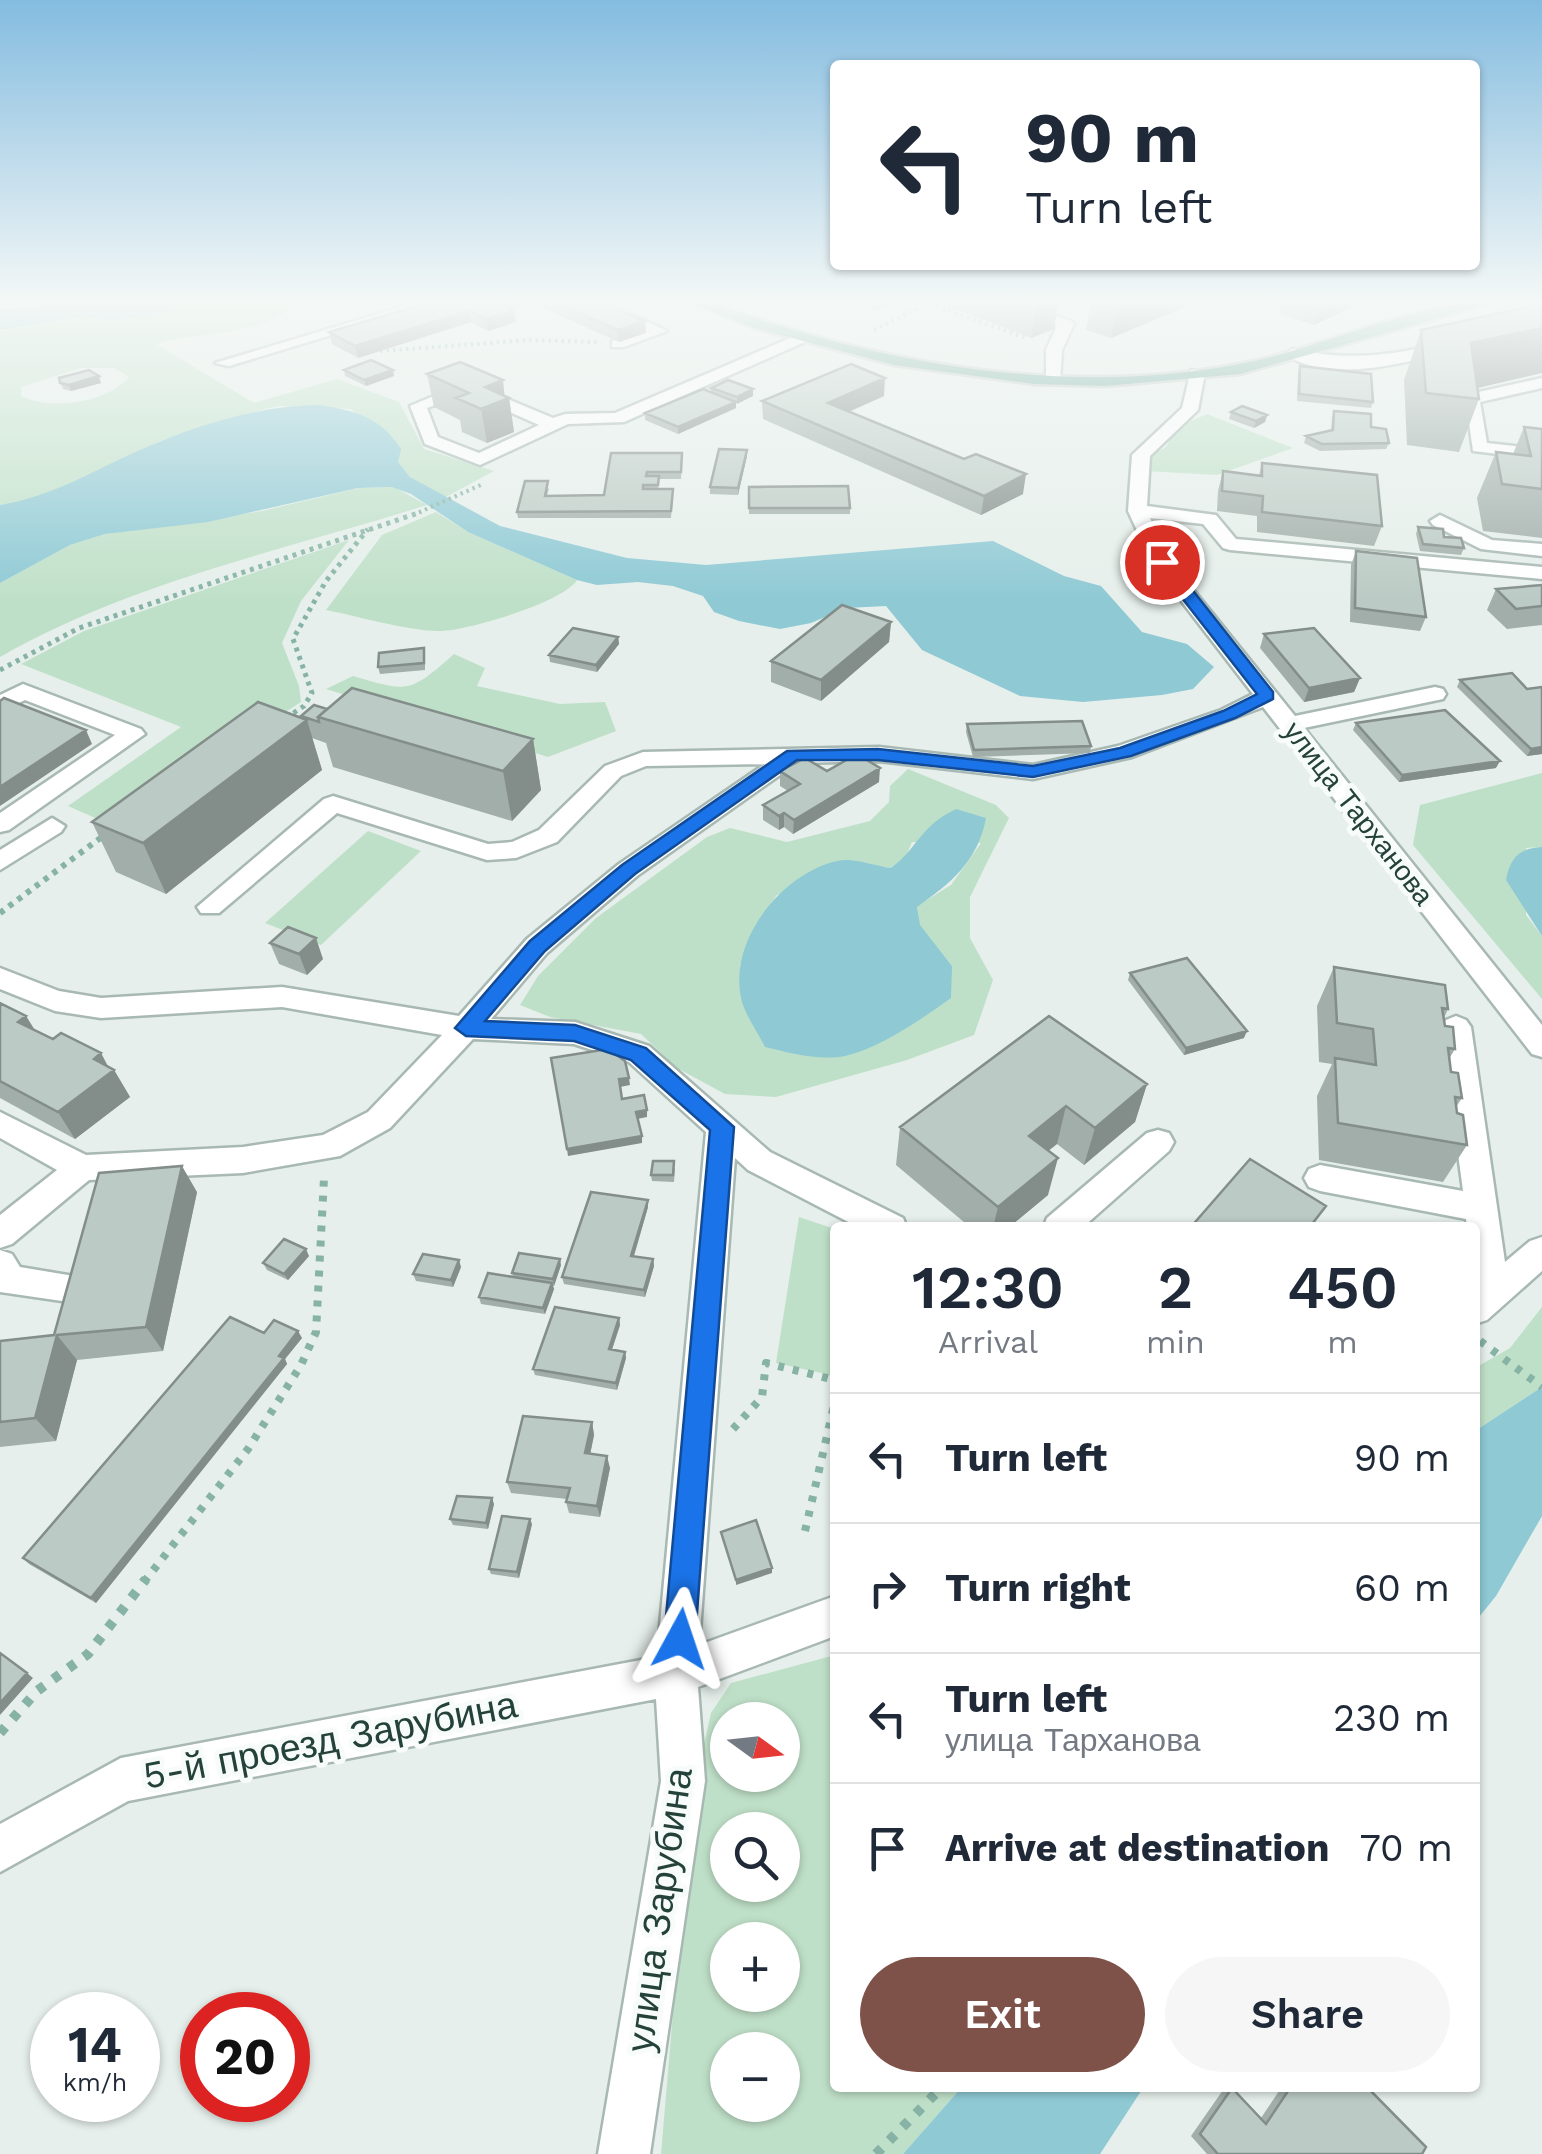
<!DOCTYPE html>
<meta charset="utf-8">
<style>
body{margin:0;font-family:"Work Sans",sans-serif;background:#f6f6f7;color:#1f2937;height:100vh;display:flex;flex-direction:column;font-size:38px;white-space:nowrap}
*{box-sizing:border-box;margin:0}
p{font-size:32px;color:#747a83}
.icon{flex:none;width:55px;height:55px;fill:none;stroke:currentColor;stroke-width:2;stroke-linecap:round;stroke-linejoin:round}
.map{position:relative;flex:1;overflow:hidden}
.panel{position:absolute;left:830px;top:1222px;width:650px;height:870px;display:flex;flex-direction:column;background:#fff;border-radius:10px;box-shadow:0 2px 8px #0004}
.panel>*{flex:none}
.guide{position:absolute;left:830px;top:60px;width:650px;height:210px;border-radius:10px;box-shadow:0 2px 8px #0004;background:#fff;color:#1f2937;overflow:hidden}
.needle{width:65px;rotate:105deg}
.controls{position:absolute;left:710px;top:1702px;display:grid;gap:20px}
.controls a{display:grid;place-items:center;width:90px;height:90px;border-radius:50%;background:#fff;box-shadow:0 2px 8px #0004;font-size:50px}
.speed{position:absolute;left:30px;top:1992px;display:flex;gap:20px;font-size:50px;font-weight:700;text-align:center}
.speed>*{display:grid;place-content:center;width:130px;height:130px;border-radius:50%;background:#fff;box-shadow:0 2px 8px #0004;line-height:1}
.speed small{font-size:25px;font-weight:400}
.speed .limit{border:15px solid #d22;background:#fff;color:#111}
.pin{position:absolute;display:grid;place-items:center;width:85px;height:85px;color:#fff;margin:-42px;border:5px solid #fff;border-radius:50%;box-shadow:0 2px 10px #0007}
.me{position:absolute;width:110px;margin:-55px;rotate:5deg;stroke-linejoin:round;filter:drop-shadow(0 0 8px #0008)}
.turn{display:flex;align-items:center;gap:35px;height:210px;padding:0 30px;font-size:45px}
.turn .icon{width:130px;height:130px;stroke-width:2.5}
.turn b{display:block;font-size:70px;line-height:85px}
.eta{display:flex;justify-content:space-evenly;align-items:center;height:170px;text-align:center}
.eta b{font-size:60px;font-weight:600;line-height:70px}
.button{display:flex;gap:20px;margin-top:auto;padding:20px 30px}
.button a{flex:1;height:115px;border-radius:60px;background:#7f5249;color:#fff;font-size:40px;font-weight:600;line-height:115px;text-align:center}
.button a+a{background:#f6f6f7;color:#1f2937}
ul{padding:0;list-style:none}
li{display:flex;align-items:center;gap:30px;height:130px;padding:0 30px;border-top:2px solid #e0e1e3}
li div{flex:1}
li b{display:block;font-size:38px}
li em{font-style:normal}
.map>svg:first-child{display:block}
</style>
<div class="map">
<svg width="1542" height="2154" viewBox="0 0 1542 2154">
<rect width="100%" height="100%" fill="#e6efeb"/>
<path fill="#bfe0c8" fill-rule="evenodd" d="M187,302h113c-39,35 -96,29 -144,42l98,59 83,-24 62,23 25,47 70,22 -50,27 -34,-21 -59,-68 -73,-3 -56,14 -64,22 -79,40 -53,19 -26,4v-174l81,-14 33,4 46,-7zM82,368h32l15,9c-22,26 -78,34 -108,19v-9z
M1207,414l86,34 -76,27 -72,-4 3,-15 17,-8 14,-22z
M394,487l33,18c-145,46 -294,76 -427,152v-74l70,-38 35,-11 157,-23 97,-23z
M436,512l32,20 109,48c-13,22 -108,50 -136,51 -29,1 -84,-15 -115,-21l56,-75z
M349,540l-48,61 -19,42 17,43 2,16 -190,123 -43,-19 113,-79 -160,-63 63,-33z
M454,654l31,14 -8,18 83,18 45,-2 11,29 -68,26 -222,-68 27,-13c55,16 56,18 101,-22z
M908,769l88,36 13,13 -39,79v41l23,42 -19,55 -67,25 -131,37 -51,-3 -48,-26 -36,-34 -91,-17 -30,-12 18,-29 58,-58 111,-81 23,-9 57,14 83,-21 19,-19 1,-16zM912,842l69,1 -30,42 -34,21 2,19 33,41h-212l16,-42 21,-29 92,-30 22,3 15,-12z
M1542,773v74l-16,1v67l16,21v63l-129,-154 7,-40z
M368,831l53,20 -100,94 -56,-22z
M799,1217l36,12v147l-59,-13z
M1542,1307v80l-67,44v-63l35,-20z
M835,1655v433h126l-58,66h-242l30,-352 20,-89 20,-30zM728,1720h54v55h-54zM728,1830h54v55h-54zM728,1940h54v55h-54zM728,2050h54v55h-54z"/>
<path fill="#8ec9d4" d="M75,302h112l-27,12 -46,7 -33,-4 -81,13v-20z
M318,405c36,5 63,12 83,44l-3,13 12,15 90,49 127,32 79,7 287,-24 71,35 37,10 41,46 45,12 27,23 -21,22 -31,6 -79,7 -63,-6 -98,-46 -36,-44 -40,2 -35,15 -31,6 -41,-8 -25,-9 -11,-16 -30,-10 -35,-4 -41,3 -20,-5 -109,-48 -57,-38 -19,-7 -34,1 -150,34 -103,12 -35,11 -70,38v-78c43,-7 77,-25 116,-44 63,-30 132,-55 202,-56z
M956,809l30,9c-8,43 -35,65 -69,89l3,18 32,41 -1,32c-29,21 -71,50 -106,58 -26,5 -55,-3 -80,-9 -7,-14 -17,-28 -22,-42 -19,-60 37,-131 94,-144 15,-4 38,5 54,7 28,-21 28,-41 65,-59z
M1542,847v89l-36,-56c4,-22 13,-32 36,-33z
M1542,1387v129l-46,80 -21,26v-191z
M961,2088h182l-43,66h-197z"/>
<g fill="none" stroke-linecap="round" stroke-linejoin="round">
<defs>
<path id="minor" d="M418,302h22l-211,64 -14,-3z
M589,302h18l60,29 -43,16h-12v-6l33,-11z
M995,302h20l56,19 3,3 -12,26 -2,32 -14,-3v-29l11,-24z
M1522,302h20v10z
M802,333l5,2v6l-183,81 -56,2 -88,41 -55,-21 -15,-38 57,-24 86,36 12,-4 50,-1zM467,393l72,32 -60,28 -41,-16 -11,-29z
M1452,341l6,2v6c-48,13 -129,36 -173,5l8,-5c57,13 103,6 159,-8z
M1191,370l14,3 -7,37 -48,46 -3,50 69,9 20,24 306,28v12l-312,-29 -7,-2 -20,-24 -53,-6 21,44 124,154 140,-29 8,2 3,5 -3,5 -139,29 238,297v32l-10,-3 -269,-347 -131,50 -99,22 -154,-18 -82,2 -160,113 -90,77 -56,66 84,3 74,24 121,106 133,66 4,10h-47l-112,-58 -13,-12 -36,487 136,-49v40l-137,51 7,94 -55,373h-52l63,-373 -5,-82 -528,102 -128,71v-48l121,-66 536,-101 49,-525 -77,-70 -55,-18 -101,-5 -83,89 -50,28 -97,17 -154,7 -77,64 -12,4v-33l57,-45 -57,-32v-26l86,43 157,-8 80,-12 45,-23 74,-77 -160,-28 -181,11 -46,-7 -55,-22v-21l59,23 42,7 181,-11 177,29 68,-77 92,-75 146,-100 -119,2 -25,10 -64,66 -41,16 -29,2 -150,-47 -118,100h-18l-4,-6 127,-108 9,-3 155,48 24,-2 27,-12 66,-64 38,-14 236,-5 154,18 85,-19 103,-36 32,-16 -101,-131 -24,-52 4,-56 50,-47z
M1542,378v10l-62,14 7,41 55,6v10l-69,-8 -8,-56z
M1440,515l52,25 50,4v12l-61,-7 -48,-24 -3,-4z
M23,684l118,45 4,5 -136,96 -9,2v-19l115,-78 -90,-35 -25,12v-17z
M52,818l13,8 -4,6 -61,38v-20z
M1456,1016l10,4 5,7 34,235 25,-21 12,-4v34l-55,49 -12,4v-96h-8l-1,-9 -146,-28 -11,-4 -5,-9 5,-9 11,-4 143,26 -22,-164 5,-7z
M1158,1130l11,3 5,9 -5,9 -87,77h-39l4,-10 100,-85z
M0,1250l12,4 8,13 54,9 5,10 -5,10 -12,5 -62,-9z"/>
<path id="major" d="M689,302h20c171,62 363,98 545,59 70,-15 176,-63 242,-59l-256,72 -135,12 -71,-2 -140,-19 -140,-37z"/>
</defs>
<use href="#minor" stroke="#a8b8b2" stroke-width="5"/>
<use href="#major" stroke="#c2cac8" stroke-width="5"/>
<path stroke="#86b3a5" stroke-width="4" stroke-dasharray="2.5 4" stroke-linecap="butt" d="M924,302l102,36
M874,330l42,-21 -5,-7
M380,351l149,-11 68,2
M413,515l70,-31"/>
<path stroke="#86b3a5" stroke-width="5" stroke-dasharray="4 5" stroke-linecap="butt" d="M0,670l79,-42 342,-116
M286,718l18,-12 8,-13 -19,-54 33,-58 42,-52"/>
<path stroke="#86b3a5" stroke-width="6" stroke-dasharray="5 6" stroke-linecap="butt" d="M0,913l103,-77"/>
<path stroke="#86b3a5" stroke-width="8" stroke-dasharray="6 9" stroke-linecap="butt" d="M1480,1341l62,46
M733,1429l29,-32 4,-34 69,17
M805,1531l30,-130
M144,1582l104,-133 53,-84 15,-33 8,-154"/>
<path stroke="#86b3a5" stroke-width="10" stroke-dasharray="8 11" stroke-linecap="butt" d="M0,1733l37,-42 51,-37 58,-75
M876,2154l65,-66"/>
<use href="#minor" fill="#fff" fill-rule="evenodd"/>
<use href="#major" fill="#6aa596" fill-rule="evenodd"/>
</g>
<path fill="#a1aea9" d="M430,302h170l45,19 1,12 -27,9 -87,-39 -20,6 2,1 2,12 -28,9 -17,-9 -113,36 -26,-14 -3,-12z
M852,302h47l-23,8z
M942,302h116l-4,27 -23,9 -89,-34z
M1091,302h106l-86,36 -25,-8z
M1281,302h81l-48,23 -36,-12z
M1421,330l56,58 2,11 -20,53 -52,-7 -3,-65z
M1300,366l73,36 -2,6 -74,-7 1,-29z
M344,370h49l1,6 -28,10 -21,-10z
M427,374l82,24 5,34 -27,11 -25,-11 -2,-12 -26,-13z
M59,378l42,5 -30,8 -8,-2z
M711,388l42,1v7l-17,7v5l-58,26 -33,-14v-7l66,-21z
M884,396l-35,16 174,82 -42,21 -218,-96 -1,-18z
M1334,411l55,32 -3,6 -66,2 -16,-8 2,-7 25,-5 1,-14z
M1231,412l36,3 -2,7 -11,6 -25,-9z
M1524,427l18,2v109l-59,-7 -6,-33 19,-46 17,2z
M747,450v6l-9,39 -28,-1v-7z
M682,453l-1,26h-22l-1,10h15l-2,29h-153l-1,-6 32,-24 -2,8 57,-1z
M1262,463l120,63 -8,20 -117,-14v-16l-40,-5 1,-20 5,-20 36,4z
M749,487l101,21v6h-101z
M1418,527l26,10 20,11 -3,7 -41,-4 -4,-17z
M1356,551l70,66 -6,14 -70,-9 1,-57z
M1542,585v40l-35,4 -20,-19 9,-21z
M891,622l-2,20 -68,59 -50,-19v-21z
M1264,634l96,44 -6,14 -50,10 -44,-54z
M618,637l1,7 -22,28 -47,-10 -1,-7z
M425,655v15l-45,4 -2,-7z
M1460,680l67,9 15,-2v67l-15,2 -70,-69z
M327,709l206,30 8,51 -29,31 -179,-54 -7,-24 -14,-5 10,32 -156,124 -50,-22 -24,-50 209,-104v-2z
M1356,723l140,45 -97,14 -46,-52z
M967,724l124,22 -1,7 -117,4 -7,-25z
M780,771h47l52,11 -86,52 -9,-7 -5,3 -16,-10v-15l25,-14 -8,-5z
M270,943l53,16 -16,16 -28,-11z
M1334,967l114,42 -4,9 1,8 10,23 -6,10 2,13 11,26 -6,9 1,6 10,32 -24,37 -124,-22 -2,-64 15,-32 -13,-2 -2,-56z
M1130,973l114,65 -60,17 -56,-75z
M0,1003l26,13 9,14 79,40 16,27 -55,42 -75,-41z
M1147,1084l-12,38 -51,43 -27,-21 -9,6v45l-40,33h-37l-75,-63 4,-38z
M675,1168l-1,14 -22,-1 -1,-6z
M197,1192l-34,159 -86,9 -21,81 -56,6v-106l54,-6z
M648,1207l-14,49 19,3 1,7 -9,31 -81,-13 -2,-7z
M309,1256l-21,24 -21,-10 -4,-7z
M561,1265l-7,21h-1l1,3 -9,25 -64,-10 -2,-7 34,-21 -1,-3z
M461,1267l-8,20 -37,-6 -3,-7z
M619,1318l1,7 -8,25 13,2 1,6 -9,32 -82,-15 -2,-6z
M264,1333l38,5 -17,21 2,5 -191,239 -67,-39 -6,-6z
M592,1422l2,13 -4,19 20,14 -10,49 -31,-4 -3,-11 1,-3 -56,-6 -4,-11z
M494,1504l-6,25 -35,-4 -3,-6z
M532,1524l-13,54 -28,-4 -2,-5z
M1232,2088l29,30 20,-30h87l54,66h-215l-16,-18 32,-46z"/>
<path fill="#838d89" d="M497,302h34l1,1 -34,11z
M877,302h22l-23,8z
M1036,302h22l-4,27 -23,9z
M1130,302h67l-86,36 6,-31z
M1321,302h41l-48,23z
M514,310l2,12 -28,9 -1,-12z
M469,311l2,11 -113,36 -3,-12z
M645,321l1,12 -27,9 -1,-12z
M1542,328v45l-90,21 19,-51z
M393,370l1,6 -28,10 -2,-6z
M99,376l2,7 -30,8 -2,-6z
M885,378l-1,18 -57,25 1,-18z
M503,380l2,20 4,-2 5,34 -27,11 -6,-34 4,-22z
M753,389v7l-16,8v-7z
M736,402v6l-58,26v-7z
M1267,415l-2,7 -11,6 2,-7z
M747,450v6l-9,39v-7z
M1026,474l-3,20 -42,21 3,-19z
M891,622l-2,20 -68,59v-21z
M618,637l1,7 -22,28 -1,-7z
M1360,678l-6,14 -50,10 5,-14z
M307,720l15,50 -156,124 -23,-51z
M86,730l6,14 -92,62v-19z
M533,739l8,51 -29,31 -9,-50z
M1542,747v7l-15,2 4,-7z
M1500,761l-4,7 -97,14 3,-7z
M880,768l-1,14 -86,52 1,-14z
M784,813v14l-5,3v-14z
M316,938l7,21 -16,16 -8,-21z
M26,1016l16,27 -24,-21z
M1247,1031l-3,7 -60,17 2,-7z
M101,1053l10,19 3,-2 16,27 -55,42 -17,-27 36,-53z
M629,1078l1,7 -10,2 -1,-8z
M1147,1084l-12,38 -51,43 11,-37z
M1066,1106l-9,38 -36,29 8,-37z
M647,1110v7l-10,2 -1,-7z
M642,1136v7l-74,13 -1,-7z
M1058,1158l-10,37 -40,33h-15l5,-21z
M182,1166l15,26 -34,159 -17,-24z
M648,1200v7l-16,55 -1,-6z
M306,1249l3,7 -21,24 -4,-6z
M560,1259l1,6 -7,21 -1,-7z
M653,1259l1,7 -9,31 -1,-7z
M459,1260l2,7 -8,20 -2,-7z
M552,1283l2,6 -9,25 -2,-6z
M619,1318l1,7 -10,30 -1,-6z
M298,1331l4,7 -17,21 2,5 -191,239 -5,-5z
M57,1335l20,25 -21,81 -21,-23z
M625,1352l1,6 -9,32 -1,-7z
M592,1422l2,13 -6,30 -3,-12z
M607,1456l3,12 -10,49 -3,-11z
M492,1498l2,6 -6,25 -2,-6z
M530,1519l2,5 -13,54 -2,-6z
M772,1568v5l-36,12v-5z
M27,1673l6,5 -33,37v-12z"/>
<path fill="#bbcac4" stroke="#838d89" stroke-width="2.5" d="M430,302h69h-2l17,8 -27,9 -18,-8 -114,35 -26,-14z
M553,302h47l45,19 -27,9z
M1101,302h29l-13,5z
M1542,304v24l-71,15 8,56 -53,-6 -5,-63z
M371,360l22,10 -29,10 -20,-10z
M460,362l43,18 -18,7 24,11 -28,11 -25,-11 13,-5 -42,-19z
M851,364l34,14 -57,25 136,56 12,-5 50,20 -42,22 -222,-95z
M1300,366l71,8 2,28 -74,-8z
M89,370l10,6 -30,9 -9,-2 -1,-5z
M728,380l25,9 -16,8 -26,-9z
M703,389l33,13 -58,25 -33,-14z
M1242,406l25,9 -11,6 -25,-9z
M1334,411l37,3v13l15,2 3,14 -67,1 -16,-8 27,-6z
M1524,427l18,2v60l-40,-5 -6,-32 35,4z
M719,449l28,1 -9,38 -28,-1z
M611,453h71l-1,19h-34l-1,4h13l-1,9h-15v4h30l-2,22 -154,1 8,-31h23l-3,15 59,-1z
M1262,463l115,12 5,51 -120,-14 1,-16 -41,-5 1,-20 39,5z
M848,486l2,22h-101v-21z
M1418,527l25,2 1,8 17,1 3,10 -41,-4z
M1356,551l61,7 9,59 -71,-9z
M1542,585v21l-26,3 -20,-20z
M842,605l49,17 -70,58 -50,-19z
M573,628l45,9 -22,28 -47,-10z
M1314,628l46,50 -51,10 -45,-54z
M424,648v15l-46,4 1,-14z
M1512,673l15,16 15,-2v60l-11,2 -71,-69z
M352,688l181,51 -30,32 -185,-54z
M4,698l82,32 -86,57v-86z
M258,702l49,18 -164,123 -51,-21z
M314,705l13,4 -9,8 1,5 -18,-6z
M1445,710l55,51 -98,14 -46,-52z
M1082,721l9,25 -117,4 -7,-26z
M857,754l23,14 -86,52 -10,-7 -5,3 -16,-11 37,-21 -20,-13 25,-13 22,13z
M288,927l28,11 -17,16 -29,-11z
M1187,958l60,73 -61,17 -56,-75z
M1334,967l111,18 3,24 -6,-1 3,18 8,1 2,22 -7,-1 3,24 7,1 4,25 -7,-1 2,16 6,2 4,30 -129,-22 -3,-65 41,7 -3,-36 -36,-6z
M0,1003l26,13 -8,6 35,17 8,-6 40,20 -7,6 20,11 -56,42 -58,-31z
M1049,1016l98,68 -52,44 -29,-22 -37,30 29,22 -60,49 -98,-80z
M608,1049l17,12 4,17 -10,1 3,20 22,-4 3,15 -11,2 6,24 -75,13 -16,-91z
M1250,1159l76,47 -17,22h-119z
M653,1161h21l-1,14h-22z
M182,1166l-36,161 -89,8 -22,83 -35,4v-81l54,-6 45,-162z
M591,1192l57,8 -17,56 22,3 -9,31 -82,-13z
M284,1239l22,10 -22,25 -21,-11z
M519,1253l41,6 -7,20 -41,-6z
M423,1254l36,6 -8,20 -38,-6z
M488,1273l64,10 -9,25 -64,-11z
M555,1307l64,11 -10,31 16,3 -9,31 -83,-14z
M230,1317l34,16 10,-13 24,11 -19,25 5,2 -193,240 -68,-40z
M523,1416l69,6 -7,31 22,3 -10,50 -31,-4 4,-14 -63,-6z
M457,1496l35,2 -6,25 -36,-4z
M502,1516l28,3 -13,53 -28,-3z
M756,1520l16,48 -36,12 -15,-48z
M0,1653l27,20 -27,30z
M1232,2088l34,36 24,-36h78l58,59 -4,7h-204l-18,-20z"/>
<linearGradient id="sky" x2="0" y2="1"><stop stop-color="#84bce0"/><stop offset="0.5" stop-color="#f4f8f6"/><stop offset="1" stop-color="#f4f8f6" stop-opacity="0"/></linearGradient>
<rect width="1542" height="603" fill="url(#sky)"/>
<path fill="#1a73e8" stroke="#114b97" stroke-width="2.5" d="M1157,559h11l105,133v7l-38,19 -104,38 -98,21 -155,-17h-81l-162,114 -90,77 -60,70 90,4 71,23 88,79 -39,512 -4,11 -11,5 -12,-5 -4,-11 46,-509 -79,-70 -57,-19 -108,-5 -11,-8 75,-87 92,-76 165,-114 91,-2 155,17 87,-18 103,-37 34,-17 -100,-128z"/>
<g text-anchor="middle" stroke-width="10" stroke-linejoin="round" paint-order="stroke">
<g font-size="28" fill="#24423a" stroke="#f7fbf9">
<text transform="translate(1359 813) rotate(52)" y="10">улица Тарханова</text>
</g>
<g font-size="38" fill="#24423a" stroke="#f7fbf9">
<text transform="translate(330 1740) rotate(-11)" y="13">5-й проезд Зарубина</text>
<text transform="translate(659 1910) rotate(-82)" y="13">улица Зарубина</text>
</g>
</g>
</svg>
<div class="controls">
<a><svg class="needle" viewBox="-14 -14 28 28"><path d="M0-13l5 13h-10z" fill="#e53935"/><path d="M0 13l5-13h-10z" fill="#747a83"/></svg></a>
<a><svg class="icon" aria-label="search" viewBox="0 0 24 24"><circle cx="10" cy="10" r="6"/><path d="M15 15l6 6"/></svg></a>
<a>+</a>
<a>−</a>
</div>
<div class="speed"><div>14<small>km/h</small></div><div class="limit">20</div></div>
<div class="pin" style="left:1162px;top:562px;background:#d93025"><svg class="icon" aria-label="arrive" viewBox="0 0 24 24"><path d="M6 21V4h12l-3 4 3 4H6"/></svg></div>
<svg class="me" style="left:680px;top:1639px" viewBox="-20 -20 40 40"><path d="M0-17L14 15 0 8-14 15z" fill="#1a73e8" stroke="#fff" stroke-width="4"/></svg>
<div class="guide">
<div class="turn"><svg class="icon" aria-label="left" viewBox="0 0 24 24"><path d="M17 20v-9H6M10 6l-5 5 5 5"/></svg><div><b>90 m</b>Turn left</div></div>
</div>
<section class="panel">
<div class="eta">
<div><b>12:30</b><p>Arrival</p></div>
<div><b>2</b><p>min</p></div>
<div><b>450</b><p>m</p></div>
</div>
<ul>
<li><svg class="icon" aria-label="left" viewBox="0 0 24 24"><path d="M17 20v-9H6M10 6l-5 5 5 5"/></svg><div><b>Turn left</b></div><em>90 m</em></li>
<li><svg class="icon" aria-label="right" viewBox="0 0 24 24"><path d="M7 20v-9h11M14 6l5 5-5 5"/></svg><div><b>Turn right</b></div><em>60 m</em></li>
<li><svg class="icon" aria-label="left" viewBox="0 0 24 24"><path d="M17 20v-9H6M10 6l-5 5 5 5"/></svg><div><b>Turn left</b><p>улица Тарханова</p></div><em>230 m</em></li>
<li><svg class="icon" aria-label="arrive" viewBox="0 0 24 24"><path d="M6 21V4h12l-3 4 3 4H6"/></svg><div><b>Arrive at destination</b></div><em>70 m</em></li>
</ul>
<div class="button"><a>Exit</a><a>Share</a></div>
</section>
</div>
